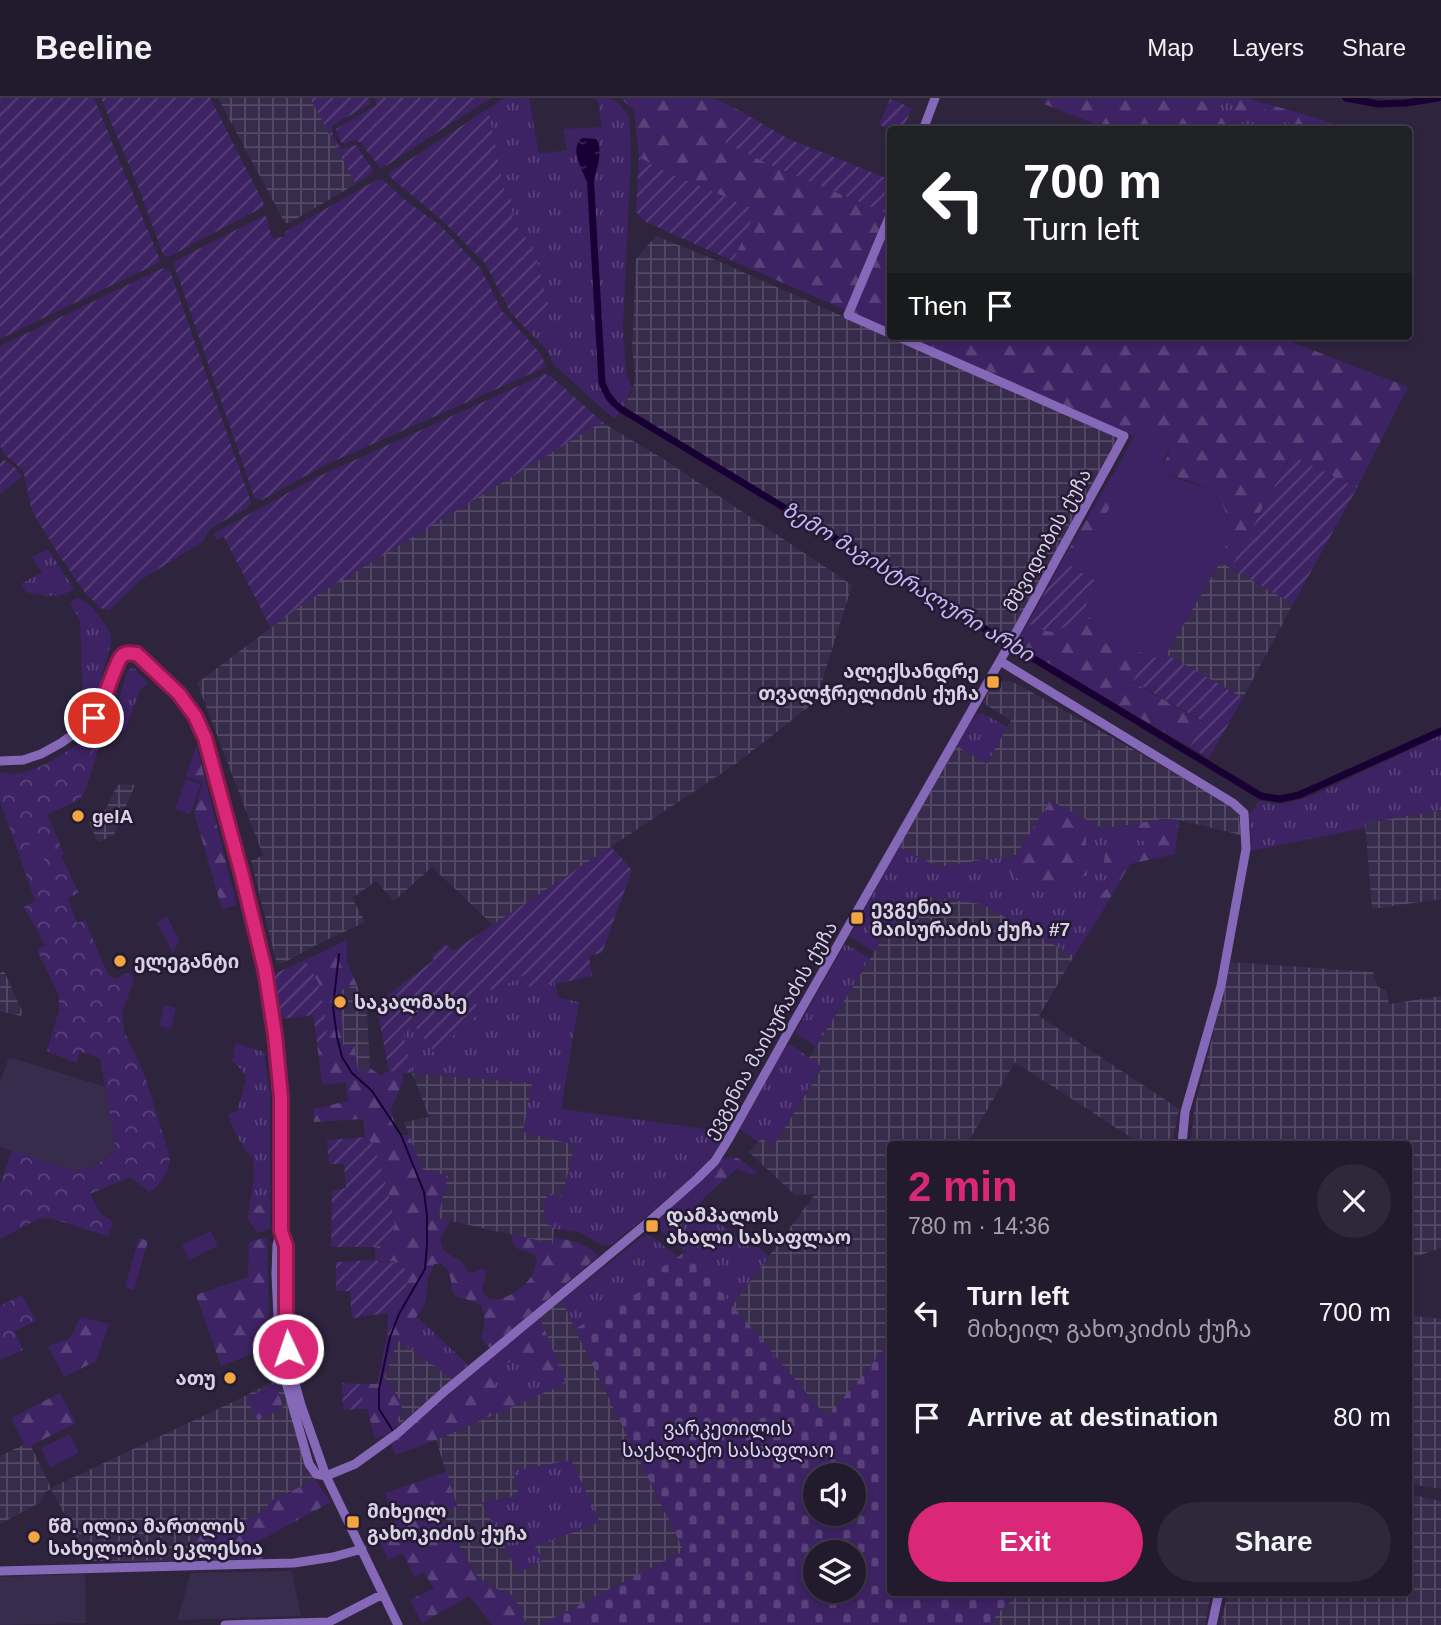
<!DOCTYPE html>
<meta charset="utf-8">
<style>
body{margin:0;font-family:Helvetica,"Noto Sans Georgian",sans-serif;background:#2e283a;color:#f1f3f6;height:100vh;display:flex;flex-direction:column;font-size:26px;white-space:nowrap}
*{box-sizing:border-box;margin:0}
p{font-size:23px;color:#a2a1aa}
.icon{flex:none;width:38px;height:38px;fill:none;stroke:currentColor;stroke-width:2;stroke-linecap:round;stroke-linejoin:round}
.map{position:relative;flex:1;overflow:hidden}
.side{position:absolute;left:887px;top:1043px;width:525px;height:455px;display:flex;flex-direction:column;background:#221b2e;border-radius:7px;box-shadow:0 4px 10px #0003,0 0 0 2px #3f394a}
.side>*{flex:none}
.top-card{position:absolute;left:887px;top:28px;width:525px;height:214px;border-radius:7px;box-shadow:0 4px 10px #0003,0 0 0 2px #3f394a;background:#202124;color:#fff;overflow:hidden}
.fabs{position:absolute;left:803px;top:1365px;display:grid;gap:14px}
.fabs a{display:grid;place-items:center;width:63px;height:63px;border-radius:50%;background:#221b2e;box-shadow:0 4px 10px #0003,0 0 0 2px #3f394a;font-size:35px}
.pin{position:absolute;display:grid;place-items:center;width:60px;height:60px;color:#fff;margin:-30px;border:4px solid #fff;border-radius:50%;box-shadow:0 2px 7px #0007}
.me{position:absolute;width:77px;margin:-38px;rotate:357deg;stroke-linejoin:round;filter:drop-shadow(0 0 5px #0008)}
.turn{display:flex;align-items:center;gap:24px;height:147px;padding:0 21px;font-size:32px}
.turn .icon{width:91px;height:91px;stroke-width:2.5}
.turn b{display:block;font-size:49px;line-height:60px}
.then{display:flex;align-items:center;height:66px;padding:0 21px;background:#0003;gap:14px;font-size:26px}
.round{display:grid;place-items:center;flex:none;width:74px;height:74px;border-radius:37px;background:#2e283a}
.headline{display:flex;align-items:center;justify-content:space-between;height:119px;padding:0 21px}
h1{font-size:42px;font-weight:700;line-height:52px;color:#db2777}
.action{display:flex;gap:14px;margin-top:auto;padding:14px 21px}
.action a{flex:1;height:80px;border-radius:42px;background:#db2777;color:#fff;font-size:28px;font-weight:700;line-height:80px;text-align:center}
.action a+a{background:#2e283a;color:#f1f3f6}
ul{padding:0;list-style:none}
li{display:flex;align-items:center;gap:21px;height:105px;padding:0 21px}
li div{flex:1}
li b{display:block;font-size:26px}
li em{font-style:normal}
header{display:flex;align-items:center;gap:42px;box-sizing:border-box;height:98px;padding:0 35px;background:#221b2e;border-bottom:2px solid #3f394a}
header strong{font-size:33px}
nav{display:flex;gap:38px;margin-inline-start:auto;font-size:24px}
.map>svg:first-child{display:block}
</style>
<header>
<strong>Beeline</strong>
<nav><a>Map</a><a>Layers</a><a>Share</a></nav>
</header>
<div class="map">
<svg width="1441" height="1527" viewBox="0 0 1441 1527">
<defs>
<pattern id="industrial-grid" width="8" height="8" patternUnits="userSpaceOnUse" patternTransform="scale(1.75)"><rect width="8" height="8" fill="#382c4d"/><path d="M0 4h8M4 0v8" fill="none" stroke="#544a66"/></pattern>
<pattern id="grass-tufts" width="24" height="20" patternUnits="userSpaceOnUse" patternTransform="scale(1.75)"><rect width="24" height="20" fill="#3e2364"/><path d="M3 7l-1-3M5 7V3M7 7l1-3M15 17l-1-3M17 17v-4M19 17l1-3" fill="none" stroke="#59427a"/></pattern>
<pattern id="forest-firs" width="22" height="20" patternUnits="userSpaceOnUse" patternTransform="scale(1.75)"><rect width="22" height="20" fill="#3e2364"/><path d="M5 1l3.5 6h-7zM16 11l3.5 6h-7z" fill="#59427a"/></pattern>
<pattern id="cemetery-stones" width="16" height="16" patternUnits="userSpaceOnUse" patternTransform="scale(1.75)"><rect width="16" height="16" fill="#3e2364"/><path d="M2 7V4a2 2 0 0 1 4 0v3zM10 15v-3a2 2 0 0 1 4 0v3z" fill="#59427a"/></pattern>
<pattern id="park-crowns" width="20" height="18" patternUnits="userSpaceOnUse" patternTransform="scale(1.75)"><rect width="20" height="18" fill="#3e2364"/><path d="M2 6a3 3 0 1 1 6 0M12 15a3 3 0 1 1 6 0" fill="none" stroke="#59427a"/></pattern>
<pattern id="garden-furrows" width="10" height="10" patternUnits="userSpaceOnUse" patternTransform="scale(1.75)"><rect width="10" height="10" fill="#3e2364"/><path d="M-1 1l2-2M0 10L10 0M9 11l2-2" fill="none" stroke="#59427a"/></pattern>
<pattern id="water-ripples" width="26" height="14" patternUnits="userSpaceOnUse" patternTransform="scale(1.75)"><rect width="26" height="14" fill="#190034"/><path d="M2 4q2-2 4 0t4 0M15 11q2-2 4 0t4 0" fill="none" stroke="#3a2451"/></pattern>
</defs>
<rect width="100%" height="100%" fill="#2e243e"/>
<path fill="#382c4d" d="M9,959l97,30 9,54 -3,12 -21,15 -17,3 -74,-24v-64z
M292,1473l9,45 -124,4 14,-47z
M85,1476l1,49 -86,2v-48z"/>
<path fill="url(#industrial-grid)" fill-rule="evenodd" d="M218,0h92l46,86 -67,39h-4z
M656,138l62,25 397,176v6l-107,195 -386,-231 11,-16 2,-16 -3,-26 4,-90z
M598,326h7l60,36 187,125 -36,116 -79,62 -244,162 -61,-58 -38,34 -18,-20 -24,17 13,24 -47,22 -35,19 -6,1 -26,-103 12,-6 -66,-172 107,-80z
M1220,464l73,42 -50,94 -77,-44z
M1003,583h6l6,2 210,118 12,11 2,6 2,17 -62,-15 -15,-1 -61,10 -52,-28 -35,54 -78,12 -39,-20 58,-101 30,17 24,-43 -28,-17 6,-12 7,-6z
M124,686l11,1 -21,50 -16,7 -9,-19 12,-7 5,-7 11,-24z
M1441,712v89l-69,10 -7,-86z
M926,798l56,8 92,52 -35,60 140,93 -7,35h-31l-126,-82 -48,82h-76v197l-64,77 -95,-112 83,-112 -20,1 -46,-43 13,-14 10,10 50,-80 -13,-10 80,-130 14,8z
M1231,864l142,10 5,15 8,3 3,14 52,-8v252l-32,11v-115h-218l3,-34z
M4,873l18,40 -1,5 -21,-5v-38z
M357,887l10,27 3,56 -12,4 -15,-27 -2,-55z
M412,975l120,10 43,62 -13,52 -15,27 7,4 -1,16 -115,-26 -16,-49 -18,-47 25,-5z
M562,1202l13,29 109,222 -144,74h-13l-14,-29 -23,-10 -13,-10 -37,-63 17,-7 -21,-66 129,-57 -25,-65zM513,1373l22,76 -53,-44 37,-8z
M1409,1217l32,4v170l-32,-5z
M398,1242l54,39 -52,45 -3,-5 6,-7 -3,-12 -16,-23z
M280,1280l27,91 8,11 -45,21 -3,8 -31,16 -13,-1 -25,10 -5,26 -103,1 -39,-72 -6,3 -4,10 -41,22v-68l29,-14 22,46 192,-91z
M1409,1396l32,7v124h-221l8,-32 181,-1z
M1020,1495h191l-6,32h-213l4,-10z"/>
<path fill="url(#grass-tufts)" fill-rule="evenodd" d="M504,0h25l10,56 28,-4 -4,-21 39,-2 -4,-26 -5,-3h17l8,5 11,13 2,36 -8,176 3,44 4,12 3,4 -11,19c-12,-11 -15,-17 -18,-33l-6,1c2,19 9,25 22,37l-6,7 -61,-55 -6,-14 -23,-23 26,-15 -16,-64 -21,-26 -2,-24 -5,1 -18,-90zM594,40v43h-7l-11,-28 6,-14z
M1199,0h48l-9,2 -6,10 -10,8z
M1249,7c17,2 28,7 41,18l-3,6 -50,1 -3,-8 6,-10z
M48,451l26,40c-16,10 -30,7 -48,3l-5,-8 21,-12 -10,-15z
M76,500c16,3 26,23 35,36l-1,13 -13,47h-14l-3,-74 -10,-16z
M134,570l15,16 -9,5 -15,42 -14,-5 17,-57z
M982,615l25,14 -20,37 -30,-18 17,-28 4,-4z
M1441,637v75l-76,13v5l-115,23 1,-24 -3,-10 11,-16 17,3 12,-1 24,-7z
M1091,724l12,7 12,-2c9,8 18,9 29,14v5l-11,6 -14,-3 -14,2 -1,11 5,25 -19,17v7l9,6 -25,39 -92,-52 -55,-8 -25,40 -13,-8 -15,24 -24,-16 49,-89 39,20 78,-12 -9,11 15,15h21l15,5 29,-12 -1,-40z
M845,846l25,14 -54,89 -21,-14z
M524,877l30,5 5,18 20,4 -18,107 167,23 -13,20 -14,18 -90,75c-12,2 -20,-7 -30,-12 -9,-3 -19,-2 -28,-5 -13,-6 -9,-24 -5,-35l14,4 13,-52 -52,-13 9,-49 -120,-10 -10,-45 10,-6 22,30 47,-40 -11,-17 15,-9 10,4z
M236,945l28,9 6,43v109l-11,1 -11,10 6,-38 -1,-19c-13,-13 -19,-27 -25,-44l9,-2 9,-33 -4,-9 -10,-9z
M789,947l4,1 29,21 -50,81 -9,-10 -5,4 -18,-13 45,-82z
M699,1084l11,10 -18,20 6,9 22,3 26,22 12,1 11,9 -37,50 -42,-50 -36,-31z
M647,1137l7,3 24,19 -37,25 1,9 -67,38 -13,-29 80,-63z
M416,1218l52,49 -16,14 -54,-39z
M527,1258l9,1c7,11 9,20 3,32l-19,5 -17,2 -8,-6c-1,-24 11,-28 32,-34z
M571,1362l29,62 -65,25 8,13 -25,13 -36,-70 37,-8 -6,-24z"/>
<path fill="url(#forest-firs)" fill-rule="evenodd" d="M621,0h93l26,13 -15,32 50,24 116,48v115l-158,-69 23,-51 -92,-39 -25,-14 -5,-46z
M1046,0h153l23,20 10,-8 6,-10 9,-2 76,22 25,9c-13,0 -31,3 -44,-1 -5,-1 -11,-3 -15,-6 -22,-13 -38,-24 -55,-1l3,8h-38l-4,-2 -8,3 -79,-1 -64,-25z
M905,238h371l132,51 -51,101 -67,-33 -59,113 -11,-6c9,-25 14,-52 -9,-71 -8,-8 -39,-15 -51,-19l17,-36 -34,-15 -10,15z
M1127,363l5,3 1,5 -59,99 -12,-7 58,-99z
M1080,519l11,2 7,10 27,20 24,5 -16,28 71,41 -14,24 -175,-102 13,-22 14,7 27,-7z
M196,649l2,4 39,154 -15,4 -28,-97 9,-30 -17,-6z
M1050,703l41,21 -5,12 1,41 -29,11 -15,-5h-21l-11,-6 -4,-9 9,-11z
M1163,721l16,1 -4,34 -45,10 -31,53 -9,-6v-7l19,-17 -5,-25 1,-11 14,-2 14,3 11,-6v-5c-11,-6 -20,-6 -29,-14z
M167,819l12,23 -6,13 -16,-31z
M347,842v22l10,23 -16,5 2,55 11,-1 4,27 12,-3 10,7 9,-4 14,1v9l-12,28 5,22 7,4h6l13,34 26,7 -10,42 13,3 -11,18c3,22 19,12 28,33l6,1 6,-4 6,1c1,8 -5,15 -3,22 7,17 36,0 43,-9 7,-7 11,-17 10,-26 -12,-13 -20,2 -25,-23l42,10 1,-7c18,4 29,5 43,17v3l-107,91 -9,-10c4,-12 5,-21 0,-33l-15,-6 -9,-2 -6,-8v-9l-3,-9 -6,-7h-8l-6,15 -3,23 -5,10 -22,28 -14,37 16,23 3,12 -6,6 3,6 -14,11 -11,4 -8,-30h-5v-25h15l10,-49 1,-22 13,-13 -7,-39 -8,1 -11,-2v-13l10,-3 10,-19 -7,-33 -15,-48 -8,-7 -2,-18 -49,3 -1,-13 35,-8 -2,-19 -24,3 -5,-43 9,-7 1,-11 -9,-42 -13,-22z
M725,1060h13l19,14 -3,3 -17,-6 -27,23 -11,-10 20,-21z
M270,1106v25l-13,4 -9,-13v-5l11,-10z
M267,1139l3,110 -49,19 -25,-71 52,-18 1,-35z
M139,1140l9,3 -14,49 -9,-3z
M81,1219l28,7 -13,37 -32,16 -16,-31 22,-8z
M540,1220l26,65 -130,57 -41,15 -4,-12zM527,1258l8,1c8,11 10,20 4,32l-19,5 -17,2 -8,-6c-1,-24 12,-28 32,-34z
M276,1285l7,25 -25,12 -12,-22z
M60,1295l16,30 -50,25 -15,-30z
M446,1374l11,34 -17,8 37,62 13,10 23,10 14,29h-34l-24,-29 -47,27 -12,-23 24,-12 -10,-15 -10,4 -11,-24 -15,7 -10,-22 19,-10 -12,-35z
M315,1382l16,22 -74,40 6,17 -70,1 4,-26 26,-10 13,1 31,-16 3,-8z"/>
<path fill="url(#cemetery-stones)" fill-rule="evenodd" d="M684,1154l6,4 137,161 64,-76v251l129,1 -24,22 -4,10h-452l144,-74 -109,-222 66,-38 -1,-9 38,-25zM816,1377h38v39h-38zM816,1454h38v39h-38z"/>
<path fill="url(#park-crowns)" d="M99,629l5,5 -20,62 -7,7 -30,14 17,39 -3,2 18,37 -11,5 9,25 8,-3 23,55 7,4 15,-7 4,7 -12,34 2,18 21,45 25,82c-2,15 -8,27 -21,34l-19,-15 -40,17 10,19 13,9 -5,14 -58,-18 -12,1 -38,20v-54l12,-35 62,21 17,-3 21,-14 3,-13 -15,-83 -20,-6 -4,11 -29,-12 12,-41v-14l-22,-46 8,-5 -21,-38 11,-6 -35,-100v-29c4,0 7,1 10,2 29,0 67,-28 89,-47z
M22,1197l14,26 -22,10 9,19 -23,10v-54z"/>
<path fill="url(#garden-furrows)" d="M0,0h94l66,162 -2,3 -158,76z
M101,0h109l55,108 -97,51 -5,-3 -26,-70z
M310,0h59l1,6 -32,18 -6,4c-1,10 4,16 10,23l14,-4 17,25 -1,3 -16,11z
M375,0h115l-109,71 -21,-27 -7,-2 -8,4 -4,-2 -5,-13 41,-24z
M890,1l22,9 -9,21h-11l-13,-4z
M488,11l18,90 5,-1 2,24 21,26 16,64 -26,15 -14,-15 -25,-49 -40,-40 -56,-47v-3z
M740,13l47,27 104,42v35l-116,-48 -50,-24z
M639,59l25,14 92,39 -23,51 -87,-39 -10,-10z
M378,81l5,1 22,20 36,26 40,43 21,42 39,43 5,13 -223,99 -61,34 -7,-1 -82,-237 90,-46h3l6,22 12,-1 3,-6z
M163,170l7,3 81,231 -4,6 -36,20 -9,14 -60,37 -33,31 -9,-2 -17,-18 -26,-38 -25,-41 -9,-41 -18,-15 -5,-9v-100z
M545,276l6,2 54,48h-7l-11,7 -283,172 -33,25 -47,-91 -7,3 -4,-6 102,-56z
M1291,357l66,33 -64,116 -62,-36z
M4,362l11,7 7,10 -22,17v-30z
M1062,463l36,21 -12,23 5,14 -11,-2c-25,15 -25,21 -52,6z
M1149,556l12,7 5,-7 77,44 -34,60 -19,-11 14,-25 -71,-41z
M611,749l21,23 -30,83 -13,3 3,20 -36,8 -2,-3 -22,12 -8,-18 -29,15h-6l-4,-4 -15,9 11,17 -47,40 -22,-30 -10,6 10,45 -23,-2 -13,-67 58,-44 -2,-4 13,-12 8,7z
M305,862l13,22 9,42 -1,11 -9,7 -4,-27 -32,4 -9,-44z
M365,1039l8,7 15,48 7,33 -3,10 -7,9 -10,3h-44l1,-56 14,-3 -2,-24h-15l-2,-24z
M375,1162c9,4 18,1 27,3l6,14 -2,13 -5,10 -13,13 -36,5 -2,-27h-14v-29z
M342,1285l20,1v25l-19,1z"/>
<path fill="#3e2364" d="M1142,323l36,15 -11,18 -7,18 51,18 13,18 4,16 -1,19 -7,19 -58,99c-5,-3 -10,-6 -15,-8 -7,-2 -15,-2 -22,-4 -20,-7 -33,-25 -39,-44l12,-23 -24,-14 59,-99 -1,-5 -5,-3 -7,1z
M186,681l15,5 -11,30 -15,-5z
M38,744l10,30 -17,5 -9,-30z
M164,907l12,3 -5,21 -12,-3z
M211,1133l7,15 -29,14 -7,-15z
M70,1336l9,19 -29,14 -9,-19z"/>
<path fill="url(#water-ripples)" d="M582,40l15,1c6,14 0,28 -3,42l-7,1c-5,-13 -18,-34 -5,-44z"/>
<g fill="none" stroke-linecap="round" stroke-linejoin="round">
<path stroke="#190034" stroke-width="2" d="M339,856l-6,53 4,30 5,20 10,16 20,18 29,44 23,57 3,24v28l-2,25 -26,45 -9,23 -11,52v20l14,22"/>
<path stroke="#190034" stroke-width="7" d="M1346,0l32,6 28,-1 32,-5
M590,75l12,210c5,12 9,19 19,26l640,387 19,3 19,-4 142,-64"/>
<path stroke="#8668b9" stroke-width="9" d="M923,32l12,-32
M891,115l-43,102 43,19
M1000,563l233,142 11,10 2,36 -25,137 -36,126 -3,32
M0,663l23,-1 18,-6 20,-11 27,-19 11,-12 21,-54 8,-5 9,1 20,18 22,22 16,22 10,22 15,50 35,137 13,60 13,112v134l-4,14 -1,29 4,87 29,103 7,10 10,2
M281,1135l5,13 2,103 6,31 7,25 25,71 72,149
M326,1378l29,-12 43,-31 47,-42 200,-166 53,-47 17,-17 13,-21 62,-111 223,-391 111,-202 -228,-100
M0,1473l294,-8 39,-6 29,-8
M325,1526l58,-30
M225,1527l104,-3
M1212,1527l7,-33"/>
</g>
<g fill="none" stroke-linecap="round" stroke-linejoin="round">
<defs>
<path id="route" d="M94,620l5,-6c4,-10 17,-49 22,-55 4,-5 10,-4 16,-3l42,40 16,22 10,22 37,137 23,95 10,65 6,62v134l5,15v63l2,40"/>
</defs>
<use href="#route" stroke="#8e194d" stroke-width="18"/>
<use href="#route" stroke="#db2777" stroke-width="12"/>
</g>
<g fill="#f2a541" stroke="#241a34" stroke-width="2.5">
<rect x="986" y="577" width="14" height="14" rx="3.5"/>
<circle cx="78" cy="718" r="7"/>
<rect x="850" y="813" width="14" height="14" rx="3.5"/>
<circle cx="120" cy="863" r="7"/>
<circle cx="340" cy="904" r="7"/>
<rect x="645" y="1121" width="14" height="14" rx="3.5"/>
<circle cx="230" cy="1280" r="7"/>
<rect x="346" y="1417" width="14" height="14" rx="3.5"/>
<circle cx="34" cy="1439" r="7"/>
</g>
<g text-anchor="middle" stroke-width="5" stroke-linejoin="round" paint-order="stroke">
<g font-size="19" fill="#d8d2e4" stroke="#241a34">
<text transform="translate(1047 442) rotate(-61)" y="7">მშვიდობის ქუჩა</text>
<text transform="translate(770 932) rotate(-60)" y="7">ევგენია მაისურაძის ქუჩა</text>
</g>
<g font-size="19" font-weight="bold" fill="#d8d2e4" stroke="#241a34" text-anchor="start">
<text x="979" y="580" text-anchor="end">ალექსანდრე<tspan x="979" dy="22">თვალჭრელიძის ქუჩა</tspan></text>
<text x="92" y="725">gelA</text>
<text x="871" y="816">ევგენია<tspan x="871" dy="22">მაისურაძის ქუჩა #7</tspan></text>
<text x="134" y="870">ელეგანტი</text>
<text x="354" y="911">საკალმახე</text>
<text x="666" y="1124">დამპალოს<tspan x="666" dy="22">ახალი სასაფლაო</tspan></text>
<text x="216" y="1287" text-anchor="end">ათუ</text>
<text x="367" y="1420">მიხეილ<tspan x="367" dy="22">გახოკიძის ქუჩა</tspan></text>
<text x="48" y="1435">წმ. ილია მართლის<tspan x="48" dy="22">სახელობის ეკლესია</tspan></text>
</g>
<g font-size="19" fill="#e0d2fe" stroke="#241a34">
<text x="728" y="1337">ვარკეთილის<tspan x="728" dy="22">საქალაქო სასაფლაო</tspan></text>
</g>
<g font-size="21" font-style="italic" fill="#cab5f5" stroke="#241a34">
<text transform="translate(908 484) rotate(31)" y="7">ზემო მაგისტრალური არხი</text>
</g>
</g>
</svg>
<div class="fabs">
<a><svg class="icon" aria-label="sound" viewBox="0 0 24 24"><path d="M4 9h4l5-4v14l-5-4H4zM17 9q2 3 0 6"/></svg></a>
<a><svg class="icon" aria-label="layers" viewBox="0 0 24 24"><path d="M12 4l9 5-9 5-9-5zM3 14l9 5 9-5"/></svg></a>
</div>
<div class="pin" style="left:94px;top:620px;background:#d93025"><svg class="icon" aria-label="arrive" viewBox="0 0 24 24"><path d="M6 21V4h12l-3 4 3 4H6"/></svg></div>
<svg class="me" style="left:288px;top:1251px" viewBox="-20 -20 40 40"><circle r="17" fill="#db2777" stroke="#fff" stroke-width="3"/><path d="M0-11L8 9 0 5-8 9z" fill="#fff"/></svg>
<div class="top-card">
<div class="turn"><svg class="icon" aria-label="left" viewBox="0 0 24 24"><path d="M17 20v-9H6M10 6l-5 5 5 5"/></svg><div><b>700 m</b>Turn left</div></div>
<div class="then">Then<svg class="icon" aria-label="arrive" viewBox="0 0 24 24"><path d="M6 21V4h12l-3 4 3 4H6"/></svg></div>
</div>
<section class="side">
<div class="headline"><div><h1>2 min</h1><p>780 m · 14:36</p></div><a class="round"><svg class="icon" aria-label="close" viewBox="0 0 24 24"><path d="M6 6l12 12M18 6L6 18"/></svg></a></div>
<ul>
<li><svg class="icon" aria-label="left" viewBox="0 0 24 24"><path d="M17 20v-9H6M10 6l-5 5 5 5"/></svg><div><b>Turn left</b><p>მიხეილ გახოკიძის ქუჩა</p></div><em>700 m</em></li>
<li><svg class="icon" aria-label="arrive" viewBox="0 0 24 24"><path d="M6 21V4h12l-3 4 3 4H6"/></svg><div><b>Arrive at destination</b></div><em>80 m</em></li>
</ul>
<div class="action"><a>Exit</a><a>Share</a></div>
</section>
</div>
